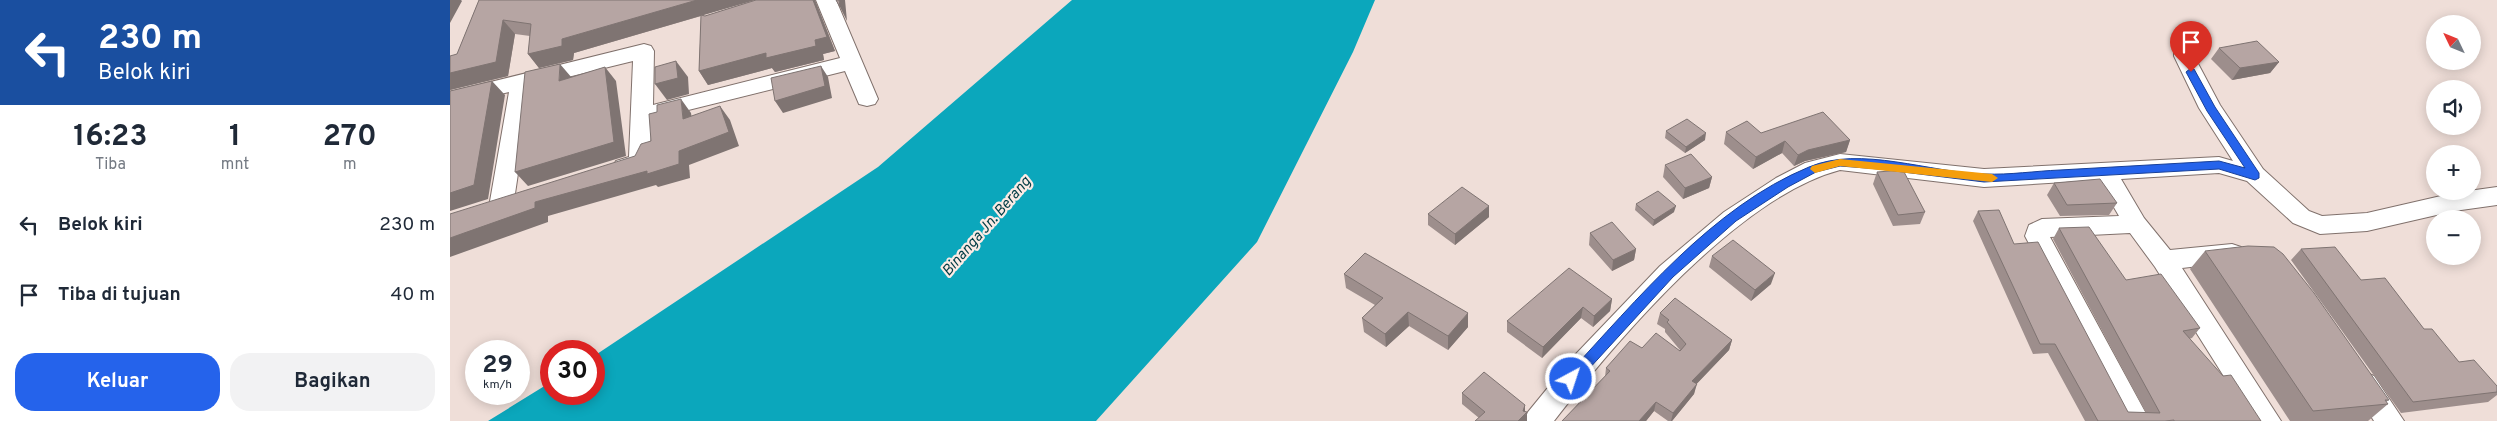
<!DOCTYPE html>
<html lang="id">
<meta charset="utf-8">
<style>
body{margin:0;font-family:Overpass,sans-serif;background:#f2f2f3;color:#1f2937;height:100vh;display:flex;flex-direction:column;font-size:19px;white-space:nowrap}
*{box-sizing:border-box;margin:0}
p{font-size:16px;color:#747a83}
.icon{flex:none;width:28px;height:28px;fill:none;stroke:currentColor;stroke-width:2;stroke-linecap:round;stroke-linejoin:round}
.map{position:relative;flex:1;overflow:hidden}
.side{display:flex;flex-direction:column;background:#fff;width:450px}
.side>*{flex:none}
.guide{background:#1a4fa0;color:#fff;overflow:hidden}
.needle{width:32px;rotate:313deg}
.fabs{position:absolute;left:1976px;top:15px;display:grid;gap:10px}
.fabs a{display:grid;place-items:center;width:55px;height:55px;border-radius:50%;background:#fff;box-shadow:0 2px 12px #0003;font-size:25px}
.speed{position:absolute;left:15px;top:340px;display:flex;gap:10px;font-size:25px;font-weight:700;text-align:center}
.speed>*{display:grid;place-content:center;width:65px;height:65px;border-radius:50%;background:#fff;box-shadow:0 2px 12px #0003;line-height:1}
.speed small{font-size:12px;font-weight:400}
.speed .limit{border:8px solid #d22;background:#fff;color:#111}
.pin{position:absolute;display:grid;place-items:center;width:42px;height:42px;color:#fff;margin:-51px -21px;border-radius:50% 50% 50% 0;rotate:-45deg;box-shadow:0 0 5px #0007}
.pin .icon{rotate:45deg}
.me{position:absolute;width:55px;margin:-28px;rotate:40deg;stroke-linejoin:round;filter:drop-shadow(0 0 4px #0008)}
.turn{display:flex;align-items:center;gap:18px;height:105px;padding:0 15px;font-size:22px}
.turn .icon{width:65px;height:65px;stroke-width:2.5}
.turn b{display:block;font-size:35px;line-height:42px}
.eta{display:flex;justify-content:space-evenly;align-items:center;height:85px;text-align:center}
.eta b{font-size:30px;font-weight:700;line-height:35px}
.cta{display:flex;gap:10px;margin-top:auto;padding:10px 15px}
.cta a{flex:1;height:58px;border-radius:20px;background:#2563eb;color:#fff;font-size:20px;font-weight:700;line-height:58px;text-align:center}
.cta a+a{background:#f2f2f3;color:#1f2937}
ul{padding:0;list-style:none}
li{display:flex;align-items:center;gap:15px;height:70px;padding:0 15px}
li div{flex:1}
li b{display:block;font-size:19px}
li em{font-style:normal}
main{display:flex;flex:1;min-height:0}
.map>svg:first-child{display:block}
</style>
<main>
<section class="side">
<div class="guide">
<div class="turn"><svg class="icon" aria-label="left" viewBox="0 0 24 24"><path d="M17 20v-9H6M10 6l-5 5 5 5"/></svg><div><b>230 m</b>Belok kiri</div></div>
</div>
<div class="eta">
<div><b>16:23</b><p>Tiba</p></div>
<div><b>1</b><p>mnt</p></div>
<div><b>270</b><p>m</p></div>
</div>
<ul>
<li><svg class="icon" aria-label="left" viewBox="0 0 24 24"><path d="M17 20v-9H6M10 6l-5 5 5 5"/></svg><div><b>Belok kiri</b></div><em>230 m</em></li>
<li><svg class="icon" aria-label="arrive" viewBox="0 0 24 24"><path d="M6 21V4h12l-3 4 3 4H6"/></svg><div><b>Tiba di tujuan</b></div><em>40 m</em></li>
</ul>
<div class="cta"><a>Keluar</a><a>Bagikan</a></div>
</section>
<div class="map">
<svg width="2047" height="421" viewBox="0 0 2047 421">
<rect width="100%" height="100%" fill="#efded8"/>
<path fill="#0ba7bc" d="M622,0h303l-22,52 -96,190 -161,179h-608l63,-39v12h43v-38l284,-189z"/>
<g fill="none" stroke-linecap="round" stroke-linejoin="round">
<defs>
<path id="street" d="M366,0h20l42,99 -3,5 -8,2 -8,-2 -14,-33 -193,48 -3,43 -3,6 -22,7 -8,-2 -3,-6 3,-6 13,-4 4,-96 -102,25 -18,121 -4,6 -8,3 -8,-3 -4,-6 20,-115 -59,14v-14l194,-48 7,2 3,5 -1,54 187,-47z
M1734,34l7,2 3,5v15l26,49 43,64 46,42 13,5 45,-3 87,-20 43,-6v18l-43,6 -87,20 -47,3 -27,-11 -46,-42 -28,-8 -98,6 23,39 26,32 62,-6 9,3 3,7 -3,7 -59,7 99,153h-29l-97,-154 -25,-34 -80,4 100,184h-28l-97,-185 4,-11 13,-6 77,-3 -21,-36 -114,7 -144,-17c-102,27 -222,169 -286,251h-30l4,-9 45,-55 87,-91 64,-54 52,-34 29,-15 35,-9 144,15 235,-12 14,4 -34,-53 -25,-52v-15l3,-5z
M1914,372l10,4 30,45h-30l-23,-37 3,-8z"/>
</defs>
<use href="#street" stroke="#80716c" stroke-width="2"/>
<use href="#street" fill="#fff" fill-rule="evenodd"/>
</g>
<path fill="#9d8e8c" d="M29,0h276l-53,15 3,1 51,-16h59l20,51 -12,3 1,6 -49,12 -3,-4 -64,17 -9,-14 2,-55 -127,37 -1,7 -34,8 -11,-14 2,-18 -15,-2 -7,42 -58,14 7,-36z
M1769,48l60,14 -9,11 -38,7 -21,-21z
M1216,131l39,9 -20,13 -20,-15z
M1276,132l35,1 89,7 -4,12 -41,9 -11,5 -12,-13 -29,16 -29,-25z
M1215,165l47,12 -3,11 -26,11 -20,-22z
M1427,172l48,40 -5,12 -27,2 -20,-42z
M1604,183l63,20 -8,12 -49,1 -13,-21z
M1186,204l38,8 -21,14 -18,-16z
M1039,206v11l-34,28 -27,-20v-11z
M1528,211l36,33 114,168 18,1 -93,-174 6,-11 67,52 74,48 -8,10 -3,1 72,82h-176l-37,-68 -15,1 -60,-133z
M1140,233l46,16 -2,11 -22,11 -23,-26z
M1851,249l60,31 63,49 35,33 38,24v9l-9,7 -87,11 -110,-153z
M1755,251l184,149 -3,2 2,2 -20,17h-78l-100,-152z
M1262,256l59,28 -20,17 -42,-34z
M894,274l124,53 -20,23 -39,-24 -23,21 -22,-15 -2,-14 13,-13 -29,-17z
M1162,299l-2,12 -17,16 -12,-9 -39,40 -35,-26v-11z
M1210,313l72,27 -3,10 -33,34 -2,10 -22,27h-4l-14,-10 -8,10h-84l43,-44 1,-9 36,-20 38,2 -15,-18v-3l-8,-5z
M1012,393l63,12v7h2v9h-52l4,-3 -17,-14z"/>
<path fill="#7f7472" d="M0,0h11l1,1 -12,22z
M247,0h58l-181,53 -1,7 -34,8 -11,-14 34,-15z
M363,0h2l20,51 -12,3 1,6 -49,12 -3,-4 -64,17 -9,-14z
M389,0h6l2,21 -7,-14z
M53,20l12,14 -7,42 -58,14v-17z
M226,61l12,16 1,17 -22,6 -12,-16z
M1829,62l-9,11 -38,7 8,-12z
M110,64l12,14 -13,3z
M371,66l7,11 4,21 -49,15 -8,-12z
M155,67l11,14 10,75 -98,30 -13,-14z
M42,81l13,14 -17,104 -38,12v-18z
M231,99l10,14 3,20 -11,-14z
M270,106l10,14 9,26 -50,19 1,13 -32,9 -2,-2 -108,31v6l-98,35v-19l85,-36 144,-51z
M1256,133l-1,7 -20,13 1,-6z
M1400,140l-4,12 -41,9 -11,5 4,-11 10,-5z
M1335,141l-3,12 -29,16 3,-12z
M1262,177l-3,11 -26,11 2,-11z
M1039,206v11l-34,28v-11z
M1226,206l-2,6 -21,14 1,-6z
M1186,249l-2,11 -22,11 1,-11z
M1325,273l-4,11 -20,17 4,-11z
M1162,299l-2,12 -17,16 1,-11z
M1133,307l-2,11 -39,40 1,-11z
M958,312l1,14 -23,21 -1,-13z
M1018,313v14l-20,23v-14z
M1282,340l-3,10 -39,41 2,-10z
M1247,384l-3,10 -22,27h-1l2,-8z
M1206,402l-2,9 -8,10h-7z
M1075,405v10l2,-3v9h-9z"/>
<path fill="#b6a5a3" stroke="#7f7472" d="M29,0h218l-135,39v7l-34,8 3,-30 -28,-4 -7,42 -46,11v-17l7,-2z
M306,0h57l14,37 -12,3 1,6 -50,12v-5l-67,18 2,-56 4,1z
M386,0h3l1,7z
M1807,41l22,21 -39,6 -21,-20z
M226,61l2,17 -23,6v-17z
M110,64l-1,17 46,-14 9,75 -99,30 10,-100z
M371,66l4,20 -50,15 -4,-23z
M42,81l-18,104 -24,8v-102z
M231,99l2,20 37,-13 9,26 -50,19v13l-32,10v-3l-112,31v6l-85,30v-24l185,-58 6,-12 10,-3 -2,-27 8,-2v-7z
M1373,112l27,28 -42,10 -10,5 -13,-14 -29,16 -30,-25 21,-11 14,12z
M1237,119l19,14 -20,14 -20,-16z
M1241,154l21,23 -27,11 -20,-23z
M1453,170l22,42 -27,3 -21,-43z
M1650,179l17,24 -50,2 -13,-22z
M1012,187l27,19 -34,28 -27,-20z
M1208,191l18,15 -22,14 -18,-16z
M1549,210l15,34 24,-2 90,170 32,1 -101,-185 30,-1 37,53 35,-6 39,54 -17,3 40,45 8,-1 30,46h-87v-1l-9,1h-67l-43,-77h-15l-62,-133z
M1162,222l24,27 -23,11 -23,-27z
M1283,240l42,33 -20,17 -43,-34z
M1798,246l26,1 9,7 31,39 75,107h-4l3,4 -75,7 -108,-160z
M1885,247l26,33 24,-2 39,51h8l27,33 15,-2 23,26v6l-84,10 -112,-153z
M915,253l103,60 -20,23 -40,-24 -23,22 -23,-16 21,-20 -39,-24z
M1119,268l43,31 -18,17 -11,-9 -40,40 -36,-26z
M1225,298l57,42 -40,41 5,3 -24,29 -17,-11 -17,19h-77l48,-50 -4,-3 24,-27 12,7 14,-15 24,18 6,-7 -19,-22 2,-2 -9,-7z
M1034,372l41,33 -2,6 4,1 -9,9h-43l10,-9 -23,-19z"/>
<path fill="#2563eb" stroke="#184099" d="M1741,68l3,1 21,38 44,66v5l-4,2 -36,-11 -235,13 -105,-13 -39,-3 -24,6 -28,15 -52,34 -63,56 -97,106h-9l-2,-4 2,-4c70,-75 145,-168 242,-208 52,-22 121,6 176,7 25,1 50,-3 75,-4 53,-3 106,-6 159,-9l26,7 -38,-57 -21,-39z"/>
<path fill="#f59e0b" d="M1390,159l152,15 6,4 -6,4 -152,-16 -25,7 -5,-4 2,-3z"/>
<g text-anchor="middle" stroke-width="4.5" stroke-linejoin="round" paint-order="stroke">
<g font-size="15" font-style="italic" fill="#003c45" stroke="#fcebe5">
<text transform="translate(536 226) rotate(-49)" y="5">Binanga Jn. Berang</text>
</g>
</g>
</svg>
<div class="fabs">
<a><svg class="needle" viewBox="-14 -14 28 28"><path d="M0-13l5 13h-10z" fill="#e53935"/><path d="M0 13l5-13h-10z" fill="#747a83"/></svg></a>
<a><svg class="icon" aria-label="sound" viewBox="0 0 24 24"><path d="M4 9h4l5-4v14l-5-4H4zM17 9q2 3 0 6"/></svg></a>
<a>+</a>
<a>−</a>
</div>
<div class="speed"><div>29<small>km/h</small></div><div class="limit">30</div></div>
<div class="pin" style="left:1741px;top:72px;background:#d93025"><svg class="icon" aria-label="arrive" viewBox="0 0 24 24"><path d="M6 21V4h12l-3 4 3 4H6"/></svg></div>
<svg class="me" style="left:1121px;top:379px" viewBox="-20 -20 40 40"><circle r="17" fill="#2563eb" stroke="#fff" stroke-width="3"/><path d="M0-11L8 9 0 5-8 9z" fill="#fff"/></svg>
</div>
</main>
